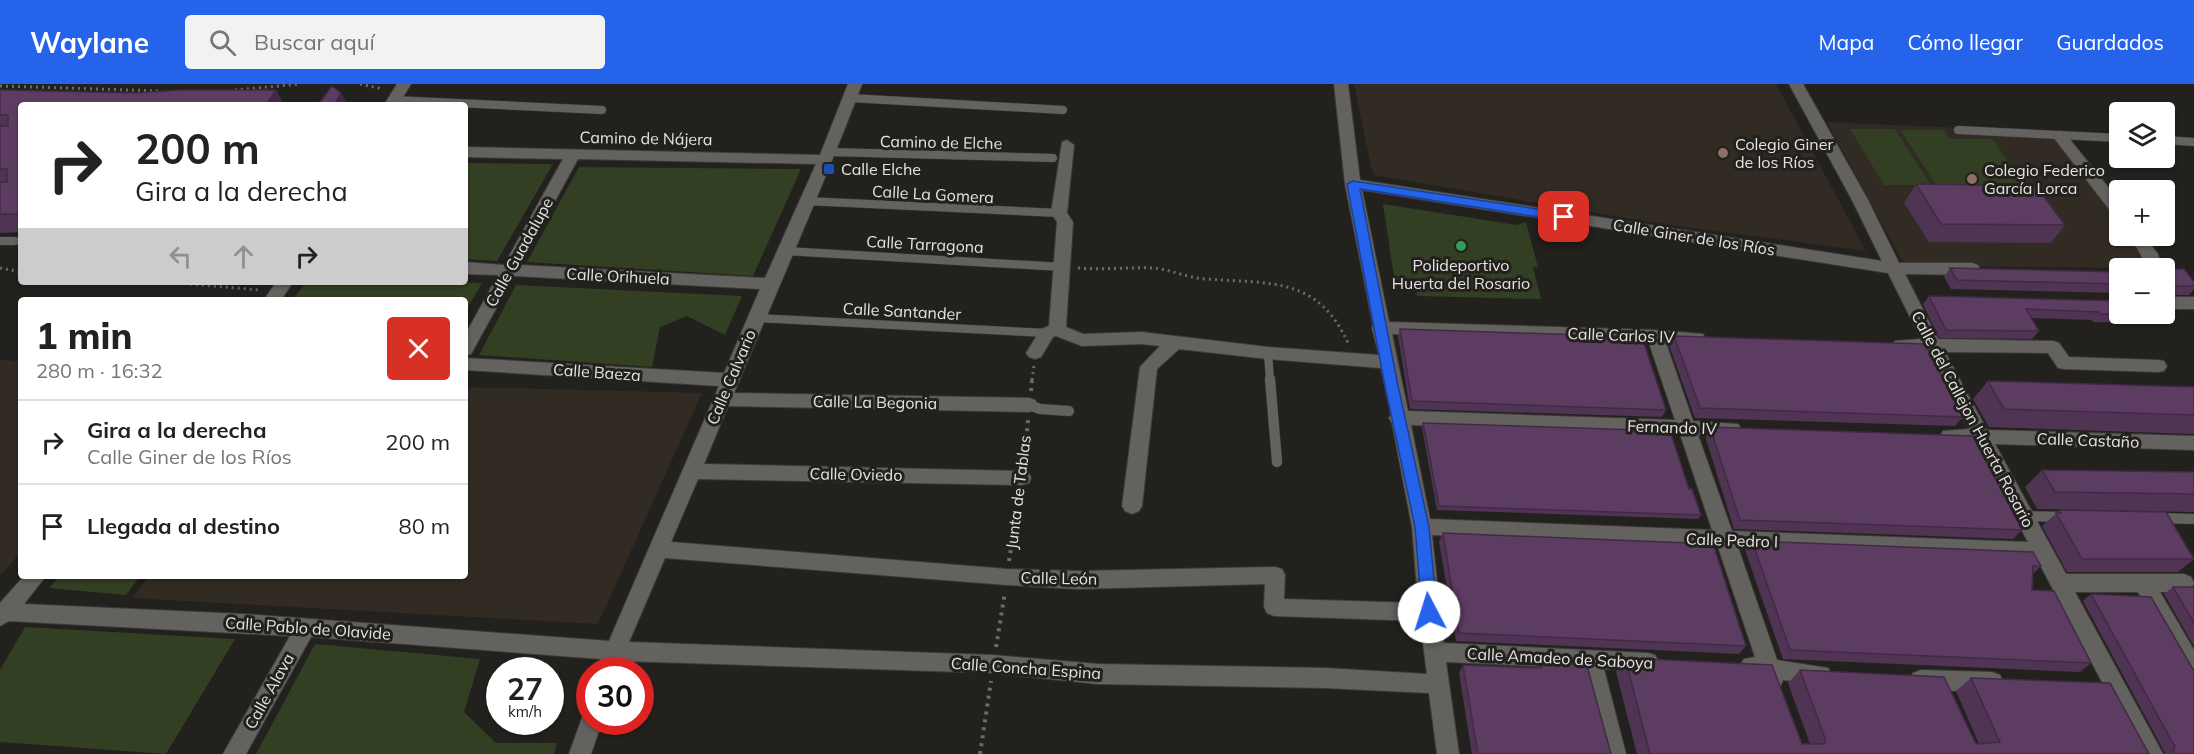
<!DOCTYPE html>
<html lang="es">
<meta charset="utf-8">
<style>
body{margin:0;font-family:Mulish,sans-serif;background:#f2f2f2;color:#222;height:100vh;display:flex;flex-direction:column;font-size:22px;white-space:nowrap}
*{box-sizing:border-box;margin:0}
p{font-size:20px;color:#767676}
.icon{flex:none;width:33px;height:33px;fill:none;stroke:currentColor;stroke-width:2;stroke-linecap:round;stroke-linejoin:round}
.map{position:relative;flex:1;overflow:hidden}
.drawer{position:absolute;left:18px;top:213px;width:450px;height:282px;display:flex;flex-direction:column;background:#fff;border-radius:6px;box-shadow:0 2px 4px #0004}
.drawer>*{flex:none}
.hud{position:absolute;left:18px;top:18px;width:450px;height:183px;border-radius:6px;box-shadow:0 2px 4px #0004;background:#fff;color:#222;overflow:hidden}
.fabs{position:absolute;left:2109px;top:18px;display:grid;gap:12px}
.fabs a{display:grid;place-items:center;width:66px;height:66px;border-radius:6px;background:#fff;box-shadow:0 2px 4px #0004;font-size:30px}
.speed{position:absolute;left:486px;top:573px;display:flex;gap:12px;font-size:30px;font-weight:700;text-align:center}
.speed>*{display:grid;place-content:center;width:78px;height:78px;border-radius:50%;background:#fff;box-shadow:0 2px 4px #0004;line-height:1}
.speed small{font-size:15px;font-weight:400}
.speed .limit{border:9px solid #d22;background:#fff;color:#111}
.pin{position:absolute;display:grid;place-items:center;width:51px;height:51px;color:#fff;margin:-26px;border-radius:12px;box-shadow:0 3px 9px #0006}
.me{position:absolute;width:66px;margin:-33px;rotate:355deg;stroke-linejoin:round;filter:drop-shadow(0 0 4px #0008)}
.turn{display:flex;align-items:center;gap:21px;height:126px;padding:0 18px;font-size:27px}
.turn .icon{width:78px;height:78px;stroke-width:2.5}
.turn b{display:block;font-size:42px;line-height:51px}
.lanes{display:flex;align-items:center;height:57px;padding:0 18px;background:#0003;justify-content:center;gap:30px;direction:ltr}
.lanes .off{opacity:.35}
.round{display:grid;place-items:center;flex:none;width:63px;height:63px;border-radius:6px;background:#f2f2f2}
.overview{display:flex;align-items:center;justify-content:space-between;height:102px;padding:0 18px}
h1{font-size:36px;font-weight:800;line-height:45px}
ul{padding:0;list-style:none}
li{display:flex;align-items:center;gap:18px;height:84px;padding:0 18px;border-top:2px solid #e0e0e0}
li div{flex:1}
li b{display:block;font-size:22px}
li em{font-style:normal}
header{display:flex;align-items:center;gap:36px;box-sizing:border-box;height:84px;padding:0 30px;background:#2563eb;color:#fff}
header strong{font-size:28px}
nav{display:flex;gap:33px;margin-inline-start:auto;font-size:21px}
.search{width:420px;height:54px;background:#f2f2f2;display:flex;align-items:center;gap:15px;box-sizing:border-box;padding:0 21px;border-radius:6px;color:#767676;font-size:22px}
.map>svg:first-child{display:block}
</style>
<header>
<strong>Waylane</strong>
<div class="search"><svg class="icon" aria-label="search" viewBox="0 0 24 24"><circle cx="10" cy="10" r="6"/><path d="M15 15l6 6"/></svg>Buscar aquí</div>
<nav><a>Mapa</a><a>Cómo llegar</a><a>Guardados</a></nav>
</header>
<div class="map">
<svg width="2194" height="670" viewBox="0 0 2194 670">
<rect width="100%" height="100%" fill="#23211e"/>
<path fill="#312b24" d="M1354,0h422l90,167 -211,-28 -282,-48z
M1827,38l225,10 67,90 1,14h9l10,13 5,19 -239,-2z
M0,276l21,1v191l-21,24z
M465,303l237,6 -104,231 -465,-26 16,-22h316z"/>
<path fill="#323f22" d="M1850,45h45l36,56h-47z
M1900,46h44l6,9h42l34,47 -90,-1z
M465,79l88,1 -56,97 -32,-2z
M579,83l222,2 -48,107 -226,-14z
M1383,120l134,21 9,-3 12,45h-5l8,32 -124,-3 -1,-9 -21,-3z
M306,198h156l20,1 -17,29v-12h-173z
M516,201l226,11 -17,39 -38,-19 -27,11 -8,40 -173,-12z
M60,492h80l-14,19 -77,-7z
M25,543l210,12 -69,115 -166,-12v-72z
M315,560l165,15 -16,53 32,31h61l-3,11h-298z"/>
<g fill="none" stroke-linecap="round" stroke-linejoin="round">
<defs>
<path id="lane-far1" d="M850,14l213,12
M393,16l209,10
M1958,46l162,8
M2164,56l30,2
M829,68l224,6
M806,117l253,12
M0,157h15
M785,167l278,16
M756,234l291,15
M1268,269l2,27"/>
<path id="lane" d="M1270,295l7,83
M1029,321l11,4 29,2
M2024,432l39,1
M2157,434l37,1"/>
<path id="street" d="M397,0h14l-13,21h-14z
M848,0h14c-39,104 -85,206 -128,309l295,5 6,2 3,5 -3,5 -6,2 -301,-6 -24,58 318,7 7,2 2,5 -2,5 -7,2 -324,-6 -27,63 336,27 71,2 197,-4 7,2 3,6 -1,24 134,4 -6,-76 -20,-104 -3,-5 2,-3 -10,-47 -113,-9 -89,-10 -22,20 -15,137 -3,5 -7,3 -7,-3 -3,-5 18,-139 20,-21 -19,-2 -59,2 -26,-10 -3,1 -12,20 -6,2 -6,-2 -3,-4 15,-24 8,-3 8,-104 -6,-9 11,-71 5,-2 7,5 -7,68 6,9 -7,105 17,7 58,-2 127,15 111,8 -7,-27 1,-3 -28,-141 -11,-100h14l12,96 522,81 -30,-61 -63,-116h14l65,116 31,63h73l6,2 2,4 -2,4 -6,2 -67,-1 33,65 115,2 6,2 10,14 89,3 6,1 3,5 -3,5 -6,1 -94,-3 -6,-1 -10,-15 -103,-1 42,78 207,6v14l-199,-6 71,130h118l7,3 3,6 -3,6 -7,3h-24l34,58v29l-7,-2 -49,-85h-63l88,162h-23l-103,-195 -299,-12 39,113 51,8 4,7 -4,7 -7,3 -38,-5 -2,5 -8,3 -8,-3 -3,-8 -18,-4 -4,-7 4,-7 11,-2 -37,-110 -286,-12 12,108 204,10 7,2 4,7 -4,7 -7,2 -44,-2 22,85h-22l-21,-86 -137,-6 13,92h-22l-8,-61 -104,-5 -227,-4 -105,-11 -371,-12 -5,9h-20l4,-11 -290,-22 -65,117h-23l67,-118 -281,-15 -9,5v-23l24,-27h22l-22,28 219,10 366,27 110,-255 -254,-16v-12l259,15 36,-84 -246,-13 -43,78 -6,2v-21l33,-60 -33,-1v-12l39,3 59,-106 -98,-2v-10l355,8zM578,75l238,5 -51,114 -245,-13zM1362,106l526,83 33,66 -26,2 -3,4 3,4 32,3 42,77 -26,2 -3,5 3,5 33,3 52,98 -296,-11 -34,-96 34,1 6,-2 3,-5 -3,-5 -45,-3 -27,-78 37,-1 2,-4 -2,-4 -48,-4 -266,-8zM1392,250l257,9 26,77 -267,-9zM1411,341l269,9 32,96 -282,-11zM665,474l342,27 71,4 187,-5 -1,23 3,6 7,3 146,5 7,53 -102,-6 -227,-4 -105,-9 -364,-13z
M2059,47l5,1 56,70v16l-5,-1 -61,-79 -2,-3z
M2128,152h16l14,18 2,8 -3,6h-16c5,-13 -6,-21 -13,-32z
M276,198h17l-12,18h-17z
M2164,213h30v12h-30z
M1921,586l71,2 8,3 3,7 -3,7 -8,3 -71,-2 -8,-3 -3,-7 3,-7z
M590,628v10h12l-11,32h-22l14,-39z"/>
</defs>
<use href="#lane-far1" stroke="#3c3b38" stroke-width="9"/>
<use href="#lane" stroke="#3c3b38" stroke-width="11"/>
<use href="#street" stroke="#3c3b38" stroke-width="2"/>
<path stroke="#6d6b69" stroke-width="3" stroke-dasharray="2 4" stroke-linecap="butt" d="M360,0l23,5
M0,2l161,5
M235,6l65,-6
M0,184l21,4
M1078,184c25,2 49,-1 74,0 18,1 35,10 54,11 66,5 112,-3 143,66
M166,198l94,8
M1032,296l2,-14"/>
<path stroke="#6d6b69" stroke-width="4" stroke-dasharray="3 5" stroke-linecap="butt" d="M1031,307l1,-12
M1024,379l4,-43
M1009,477l11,-67
M996,563l9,-55
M980,670l11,-73"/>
<use href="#lane-far1" stroke="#64625e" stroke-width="8"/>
<use href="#lane" stroke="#64625e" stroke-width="10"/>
<use href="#street" fill="#64625e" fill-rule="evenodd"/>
</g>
<path fill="#503454" d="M0,6l136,3 140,-3 8,15h-263v127l-21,1z
M1916,100l149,41 -14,18 -122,-1 -25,-39z
M1950,184l170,4v21l-169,-4 -7,-12z
M2164,185l30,13v7l-5,6h-25z
M1929,212l213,19 -8,8 -41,-1 -1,-2 -61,-2 8,13 -7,8 -93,-1 -16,-34z
M1400,245l266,81 -4,7 -252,-8 -12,-73z
M1674,252l289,81 -8,9 -260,-8 -26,-73z
M1988,297l206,6v47l-205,-7 -16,-28z
M1423,339l266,66 12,26 -3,4 -261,-9 -15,-82z
M1710,343l312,103 -9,9 -279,-10 -29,-93z
M2042,386l152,2v40l-157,-3 -12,-22z
M2060,426l134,49 -16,13h-111l-25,-46z
M1443,449l303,113 -7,8 -283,-13 -17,-99z
M1752,457l289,25 -8,8 -1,16 59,73 -11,9 -297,-13 -38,-109z
M2173,503h21v59l-30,-52z
M2091,510l103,160h-30l1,-1 -82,-152z
M1625,574l177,86h8l-22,-61 12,-13 176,74h3l-23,-53 15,-13 178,76h-512l-21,-82z
M1540,576l71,94h-139l-13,-81 4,-8 73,2z"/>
<path fill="#412a45" d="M276,6l8,15h-18z
M341,9l7,12h-14z"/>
<path fill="#5d3c62" stroke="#412a45" stroke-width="1.5" d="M332,2l9,7 -7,12h-16z
M0,6l136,3 43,-3h97l-10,15h-245v109h-21v-32h7v-13h-7v-43h8v-11h-8z
M1916,100l120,2 29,39 -124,-1z
M1950,184l170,4v12l-163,-4z
M2164,185h20l10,13v4h-22l-2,4h-6z
M1929,212l191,5v13h21l1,1 -42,-1 -1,-2 -73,-3 13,22 -93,-1z
M1400,245l242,8 24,73 -254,-9z
M1674,252l251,8 38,73 -263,-9z
M1988,297l206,6v28l-190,-6z
M1423,339l247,8 19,58h3l9,26 -262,-9z
M1710,343l263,9 49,94 -282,-10z
M2042,386l152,2v22l-139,-2z
M2060,426l106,2 28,47h-112l-26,-46h5z
M1443,449l270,11 33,102 -287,-13z
M1752,457l281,11 8,14h-8l-1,24 22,1 37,72 -301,-13z
M2173,503h21v36z
M2091,510l60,3 43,74v83h-19l-2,-4 2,-3z
M1625,574l147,7 30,79h22l2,-3 -26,-71 144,7 32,67 24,-2 -29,-64 139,5 39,71h-499z
M1540,576l46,2 25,92h-133l-15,-89 79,3z"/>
<path fill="#2563eb" stroke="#184099" stroke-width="1.5" d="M1353,97l211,32 6,4 -6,4 -204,-32 37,192 32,146 8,85 -2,5 -6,2 -5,-2 -2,-5 -7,-85 -31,-146 -37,-197z"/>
<g fill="#8d6e63" stroke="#23211e" stroke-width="2">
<circle cx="1723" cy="69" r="6"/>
<circle cx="1972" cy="95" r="6"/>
</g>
<rect fill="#1a4fb4" stroke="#23211e" stroke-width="2" x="823" y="79" width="12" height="12" rx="3"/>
<circle fill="#2e9e5b" stroke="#23211e" stroke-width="2" cx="1461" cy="162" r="6"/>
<g text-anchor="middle" stroke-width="6" stroke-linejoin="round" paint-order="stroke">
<g font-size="16" fill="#e4e3e1" stroke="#23211e">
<text transform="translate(646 54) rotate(1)" y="6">Camino de Nájera</text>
<text transform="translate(941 58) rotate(1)" y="6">Camino de Elche</text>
<text transform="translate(933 110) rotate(3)" y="6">Calle La Gomera</text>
<text transform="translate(1694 153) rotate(9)" y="6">Calle Giner de los Ríos</text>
<text transform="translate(925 160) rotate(3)" y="6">Calle Tarragona</text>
<text transform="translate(519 168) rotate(-61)" y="6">Calle Guadalupe</text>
<text transform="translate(618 192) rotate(3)" y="6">Calle Orihuela</text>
<text transform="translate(902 227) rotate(3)" y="6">Calle Santander</text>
<text transform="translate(1621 251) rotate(2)" y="6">Calle Carlos IV</text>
<text transform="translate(597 288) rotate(4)" y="6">Calle Baeza</text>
<text transform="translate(731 293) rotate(-67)" y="6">Calle Calvario</text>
<text transform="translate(875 318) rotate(1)" y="6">Calle La Begonia</text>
<text transform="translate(1973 335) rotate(62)" y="6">Calle del Callejon Huerta Rosario</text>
<text transform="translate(1672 343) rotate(2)" y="6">Fernando IV</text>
<text transform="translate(2088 356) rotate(2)" y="6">Calle Castaño</text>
<text transform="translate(856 390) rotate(1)" y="6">Calle Oviedo</text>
<text transform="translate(1018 408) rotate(-83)" y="6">Junta de Tablas</text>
<text transform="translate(1732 456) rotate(2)" y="6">Calle Pedro I</text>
<text transform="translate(1059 494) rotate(1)" y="6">Calle León</text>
<text transform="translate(308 544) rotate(4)" y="6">Calle Pablo de Olavide</text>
<text transform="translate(1560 574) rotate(3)" y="6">Calle Amadeo de Saboya</text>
<text transform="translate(1026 584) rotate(4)" y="6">Calle Concha Espina</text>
<text transform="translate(269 607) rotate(-61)" y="6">Calle Alava</text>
</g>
<g font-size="16" fill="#e4e3e1" stroke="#23211e" text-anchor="start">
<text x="1735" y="66">Colegio Giner<tspan x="1735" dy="18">de los Ríos</tspan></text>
<text x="841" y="91">Calle Elche</text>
<text x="1984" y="92">Colegio Federico<tspan x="1984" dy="18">García Lorca</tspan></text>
<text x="1461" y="187" text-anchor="middle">Polideportivo<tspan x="1461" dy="18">Huerta del Rosario</tspan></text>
</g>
</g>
</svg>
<div class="fabs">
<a><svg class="icon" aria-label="layers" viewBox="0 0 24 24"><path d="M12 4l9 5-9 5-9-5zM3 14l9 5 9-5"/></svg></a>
<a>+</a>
<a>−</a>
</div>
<div class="speed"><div>27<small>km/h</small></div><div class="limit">30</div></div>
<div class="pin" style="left:1564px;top:133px;background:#d93025"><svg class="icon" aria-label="arrive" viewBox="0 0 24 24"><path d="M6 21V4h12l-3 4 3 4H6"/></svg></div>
<svg class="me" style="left:1429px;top:528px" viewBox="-20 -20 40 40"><circle r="19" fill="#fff"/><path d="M0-13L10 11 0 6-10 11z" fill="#2563eb"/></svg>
<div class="hud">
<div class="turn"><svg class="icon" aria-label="right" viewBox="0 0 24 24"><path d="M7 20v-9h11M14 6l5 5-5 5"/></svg><div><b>200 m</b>Gira a la derecha</div></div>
<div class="lanes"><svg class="icon off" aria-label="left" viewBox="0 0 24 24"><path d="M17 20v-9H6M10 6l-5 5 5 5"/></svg><svg class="icon off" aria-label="ahead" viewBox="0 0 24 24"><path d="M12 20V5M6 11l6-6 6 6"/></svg><svg class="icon" aria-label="right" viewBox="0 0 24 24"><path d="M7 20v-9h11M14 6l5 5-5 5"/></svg></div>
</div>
<section class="drawer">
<div class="overview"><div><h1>1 min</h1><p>280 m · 16:32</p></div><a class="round" style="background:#d93025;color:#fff"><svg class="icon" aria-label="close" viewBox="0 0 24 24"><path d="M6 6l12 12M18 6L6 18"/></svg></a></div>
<ul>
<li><svg class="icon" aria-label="right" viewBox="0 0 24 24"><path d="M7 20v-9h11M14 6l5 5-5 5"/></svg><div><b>Gira a la derecha</b><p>Calle Giner de los Ríos</p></div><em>200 m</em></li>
<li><svg class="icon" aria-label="arrive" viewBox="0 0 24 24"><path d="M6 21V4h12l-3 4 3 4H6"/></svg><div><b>Llegada al destino</b></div><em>80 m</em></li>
</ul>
</section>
</div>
